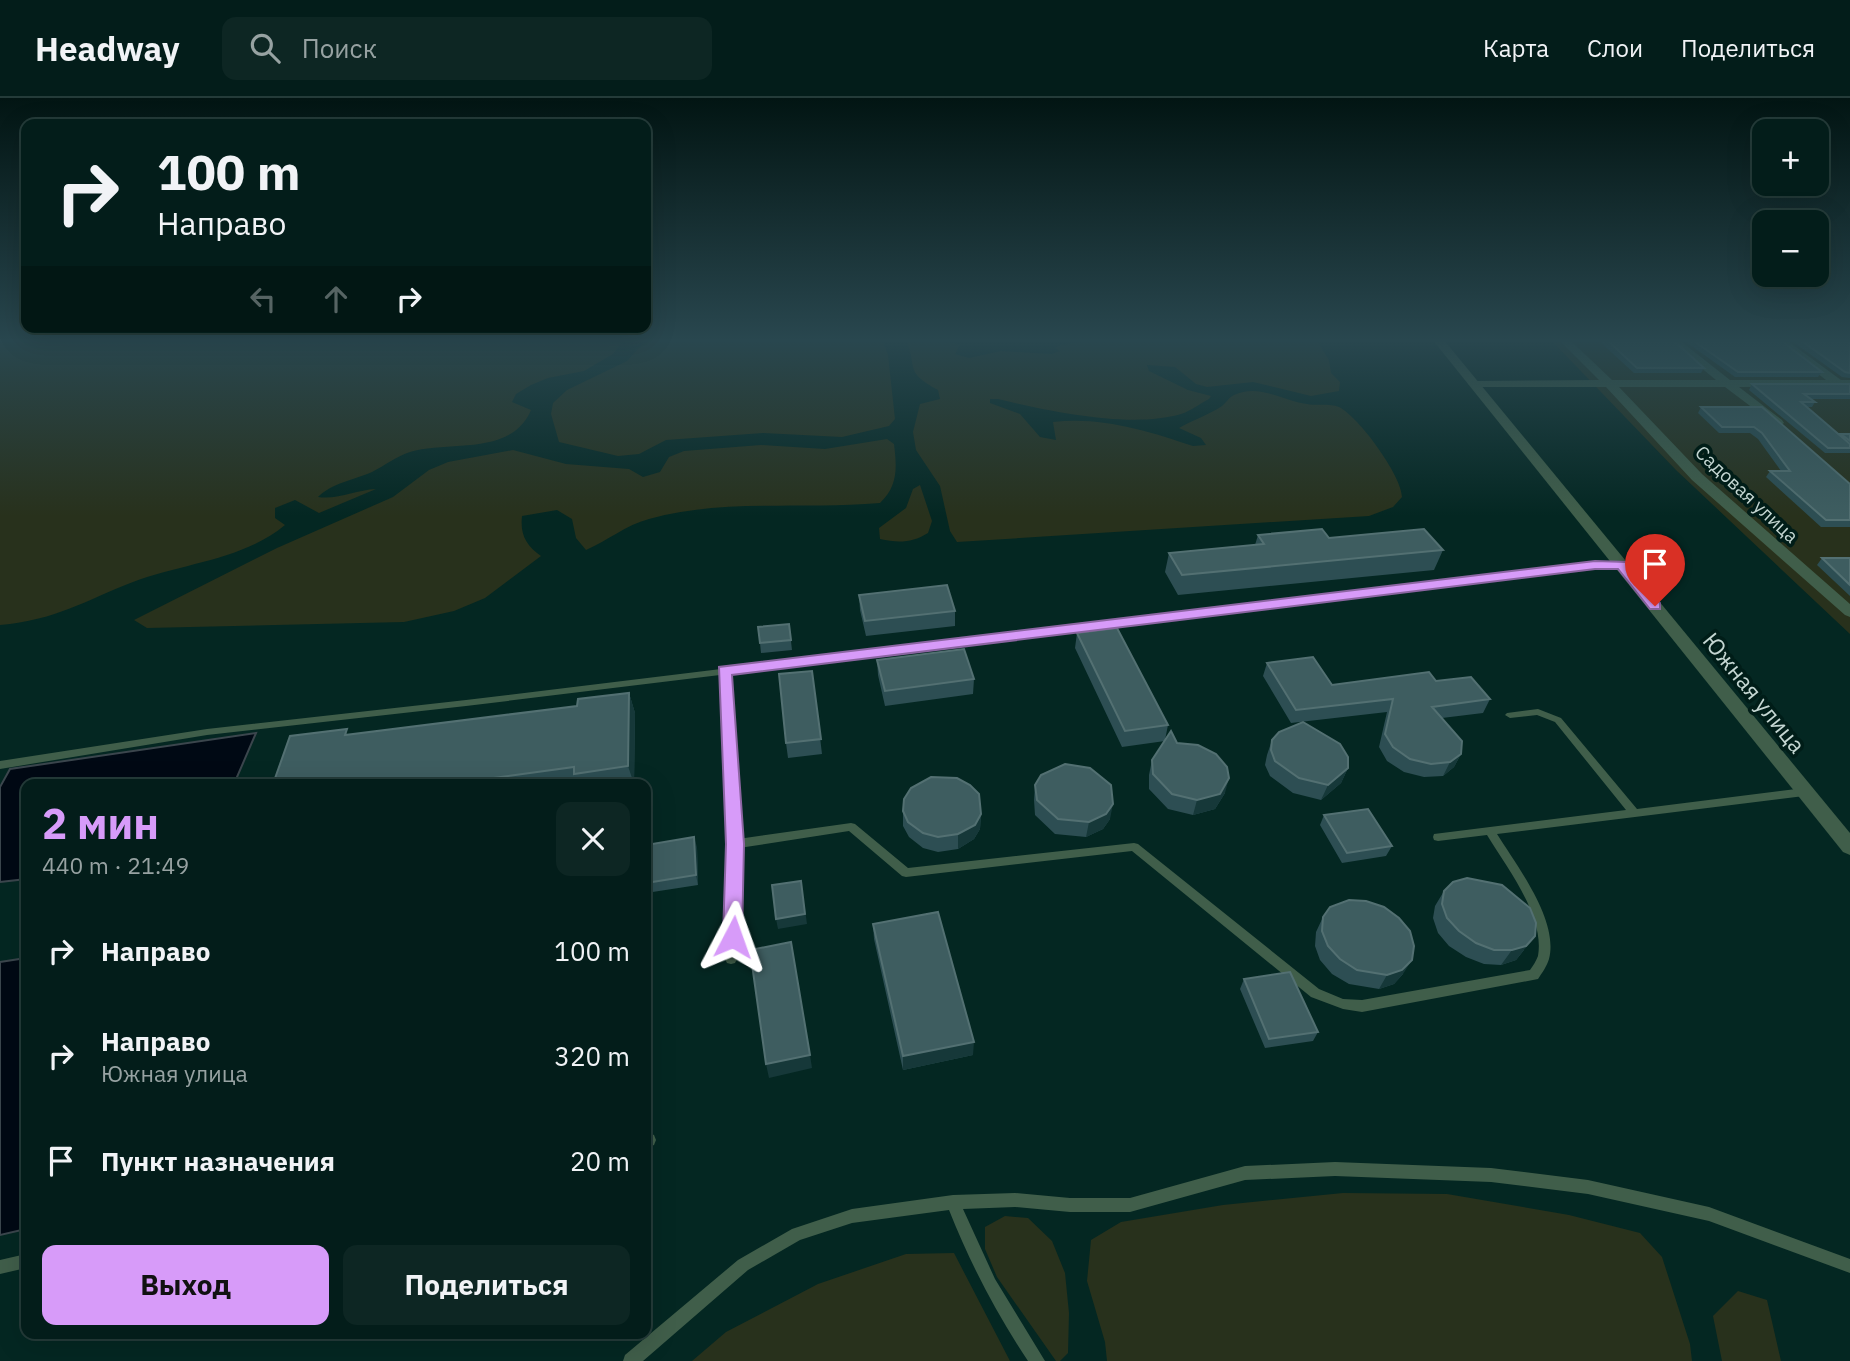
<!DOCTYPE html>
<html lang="ru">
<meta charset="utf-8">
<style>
body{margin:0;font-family:"IBM Plex Sans",sans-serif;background:#0d2623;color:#f1f3f6;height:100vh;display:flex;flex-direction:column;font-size:26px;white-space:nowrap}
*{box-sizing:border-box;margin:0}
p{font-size:23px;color:#97a2a2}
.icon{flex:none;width:38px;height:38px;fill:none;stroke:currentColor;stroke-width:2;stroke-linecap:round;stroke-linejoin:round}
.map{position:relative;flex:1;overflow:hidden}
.panel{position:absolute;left:21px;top:681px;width:630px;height:560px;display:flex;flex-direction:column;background:#031d1a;border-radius:14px;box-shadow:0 7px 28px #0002,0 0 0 2px #243b39}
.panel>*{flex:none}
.guide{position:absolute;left:21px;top:21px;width:630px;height:214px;border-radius:14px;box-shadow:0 7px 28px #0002,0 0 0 2px #243b39;background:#031d1a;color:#f1f3f6;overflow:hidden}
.controls{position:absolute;left:1752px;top:21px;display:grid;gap:14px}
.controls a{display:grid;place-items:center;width:77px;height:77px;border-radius:14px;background:#031d1a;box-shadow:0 7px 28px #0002,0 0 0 2px #243b39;font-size:35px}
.pin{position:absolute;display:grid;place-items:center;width:60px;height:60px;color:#fff;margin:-72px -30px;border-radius:50% 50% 50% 0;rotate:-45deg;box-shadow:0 0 7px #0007}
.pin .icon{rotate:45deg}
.me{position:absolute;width:77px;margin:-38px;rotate:4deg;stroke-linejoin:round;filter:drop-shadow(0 0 5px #0008)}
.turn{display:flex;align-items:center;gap:24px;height:147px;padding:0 21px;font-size:32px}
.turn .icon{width:91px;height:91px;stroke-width:2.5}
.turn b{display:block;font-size:49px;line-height:60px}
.lanes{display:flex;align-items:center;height:66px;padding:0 21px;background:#0003;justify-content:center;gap:35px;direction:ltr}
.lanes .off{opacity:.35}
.round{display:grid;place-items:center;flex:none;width:74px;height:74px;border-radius:14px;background:#0d2623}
.head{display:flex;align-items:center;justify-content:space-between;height:119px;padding:0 21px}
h1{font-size:42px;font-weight:700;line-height:52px;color:#d79bf9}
.primary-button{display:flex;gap:14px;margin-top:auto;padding:14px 21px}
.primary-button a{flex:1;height:80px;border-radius:14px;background:#d79bf9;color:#111;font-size:28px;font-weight:700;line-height:80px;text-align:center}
.primary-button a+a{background:#0d2623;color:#f1f3f6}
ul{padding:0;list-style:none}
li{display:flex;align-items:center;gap:21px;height:105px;padding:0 21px}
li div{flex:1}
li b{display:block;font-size:26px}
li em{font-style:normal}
header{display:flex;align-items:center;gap:42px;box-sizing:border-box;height:98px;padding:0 35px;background:#031d1a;border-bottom:2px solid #243b39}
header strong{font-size:33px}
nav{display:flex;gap:38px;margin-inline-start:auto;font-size:24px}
.search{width:490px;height:63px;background:#0d2623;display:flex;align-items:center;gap:18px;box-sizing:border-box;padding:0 24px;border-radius:14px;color:#97a2a2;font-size:26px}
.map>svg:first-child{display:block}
</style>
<header>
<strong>Headway</strong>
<div class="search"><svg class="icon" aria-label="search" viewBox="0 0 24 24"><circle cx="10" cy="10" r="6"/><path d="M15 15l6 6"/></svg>Поиск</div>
<nav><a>Карта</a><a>Слои</a><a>Поделиться</a></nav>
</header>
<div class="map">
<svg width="1850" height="1263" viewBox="0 0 1850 1263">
<rect width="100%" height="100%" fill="#042722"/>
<path fill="#28311c" d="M0,241h624l-11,15 -29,17 -36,7 -17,7 -15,9 -4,8 19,8c-20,47 -82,30 -121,42 -13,4 -26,14 -38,20 -18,8 -40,11 -54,25 20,3 38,-7 58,-8l-57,24 -24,-13 -20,8v10l10,7c-42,35 -102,38 -152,57 -49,19 -77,38 -133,43z
M647,241h235l6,16 7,64 -6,7 -47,11 -79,-4 -97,7 -27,14 -21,2 -59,-14 -8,-28 2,-11 14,-13 60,-29z
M906,241h32l22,6 -5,9 14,4 32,-7 51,3 8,-3 -5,-3 5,-3 43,-6h213l13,21 2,13 9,9 -1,9 -28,5 -58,-14 -46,5 -11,-3 -21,-17 -28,-2 2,6 39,19 23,6 -2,3c-10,5 -18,12 -28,15 -50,15 -133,-3 -183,-15h-8v4l30,11 20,23 16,3 -3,-18c47,-6 96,9 140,24l13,-1 -5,-7 -22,-10c13,-8 30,-13 43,-22 4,-3 7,-9 12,-11 25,-12 49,6 73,9 10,2 22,-1 32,3 20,10 63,69 63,90l-9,10 -24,9 -412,26 -7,-11 -10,-45 -24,-36 -3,-18 7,-28 20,-5 -2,-9c-34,-19 -20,-20 -32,-51z
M1550,241h300v295l-174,-164z
M887,341l7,5c3,24 4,42 -14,59 -77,7 -156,-5 -231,16 -23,6 -42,22 -63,31l-10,-12 -4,-19 -15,-9 -35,6c-2,19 4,29 19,40l-56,42 -31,13 -50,11 -257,6 -13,-8 143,-72 116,-51 36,-27 19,-8 65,-12 53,14 63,5 14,8 17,-5 9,-15 15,-6 77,-6 64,4z
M920,387l12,36 -4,12c-16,10 -30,10 -48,6l-1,-11 27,-20 7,-19z
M1343,1095l104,1 122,21 71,18 22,24 28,87 2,17h-585l-2,-19 -18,-61 4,-41 30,-18 102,-17z
M1005,1118l23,2 24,23 13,32 4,40 -1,40 -8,8h-4l-59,-84 -12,-28v-22z
M954,1155l56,108h-318l34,-29 92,-48 88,-30z
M1738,1193l29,9 14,61h-59l-9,-45z"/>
<path fill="#000914" stroke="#3b464d" stroke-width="2" d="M256,635l-22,51h-208v95l-26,3v-95l10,-18z
M26,860v271l-26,6v-273z"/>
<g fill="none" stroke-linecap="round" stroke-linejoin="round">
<path fill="#405e4a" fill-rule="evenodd" d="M1622,464l4,2 -1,2 -47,3 -849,105 9,165 113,-16 4,1 53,44 226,-25 4,1 181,145 24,10 19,1 168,-30c3,-4 6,-9 8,-14 7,-40 -31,-88 -51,-121l-49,6 -4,-1 -1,-3 1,-3 192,-24 -71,-88 -18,-7 -27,3 -5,-3 2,-2 31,-4 23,9 76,91 167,-21 4,1 1,3 -1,3 -4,1 -307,38c20,32 62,86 52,125 -2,7 -7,14 -11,20l-176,33 -19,-3 -32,-12 -179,-146 -226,26 -4,-1 -53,-45 -110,17 -2,111 -2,4 -4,1 -4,-1 -2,-4 3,-108 -8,-176 -254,31 -259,29 -207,34v-8l207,-32 259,-29 1112,-135z
M649,1035l5,2 2,5 -2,5 -8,3v-14z
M1335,1064l156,6 97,12 121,27 141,52v14l-141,-52 -121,-27 -97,-12 -156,-6 -90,4 -115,32h-60l-55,-5 -52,2 32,70 50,82h-17c-32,-48 -58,-98 -79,-151l-97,13 -52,17 -52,30 -105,91h-20l2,-6 113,-95 54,-31 60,-20 101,-14 62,-2 55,5h60l115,-32z
M26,1156v14l-26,6v-14z"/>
<path fill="#405e4a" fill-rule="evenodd" d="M1558,241h11l43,41h104l-50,-41h12l52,41h96l-53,-41h12l56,41h9v6l-111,1 43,33 2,3 -6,4 -53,-40h-106l83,87 148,130v13l-5,-2 -153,-135 -86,-93h-132l-6,-3 6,-3 125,-1z"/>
<path fill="#405e4a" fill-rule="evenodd" d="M1432,241h11l407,494v22l-7,-3z"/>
</g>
<path fill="#2d4e53" d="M1672,241l32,29 -3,5h-67l-36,-33z
M1682,241h97l43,33 -4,5h-83z
M1789,241h61v39l-8,-1z
M1752,286h98v15h-39l4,3 -3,5h-5l33,28 1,-1h9v19h-25l-76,-63z
M1701,309h61l88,77v43h-29l-55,-50 4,-6h11l-23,-32 -8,-6h-31l-21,-20z
M1258,437l71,3 114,12 -9,20 -256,25 -13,-23 4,-19 86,-8z
M1822,460h28v38l-33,-31z
M859,497l96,16v15l-89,10 -6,-26z
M789,526l3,26 -31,3 -1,-10z
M1077,535l91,92 -3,15 12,3 48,50 -10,16 -22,6 -25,-6 -19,-20v-14l3,-15 13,-19 -43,6 -47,-99z
M877,562l97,19 -1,15 -88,12 -7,-31z
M1267,565l65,22 104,-4 54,18 -7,14 -41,5 19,36 -7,13 -11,9 -19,1 -20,-5 -17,-11 -8,-14 8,-35 -96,11 -28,-47z
M812,573l10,83 -34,4 -2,-15z
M629,595l6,20 -1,71h-361l77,-49 227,-29z
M1272,642l76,28 -7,15 -20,17 -28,-7 -23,-17 -5,-11 2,-10z
M1035,687l75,34 -7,10 -17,8 -31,-3 -20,-19 -1,-15z
M903,713l78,3 -1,15 -6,10 -16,10 -20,3 -15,-4 -14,-11 -6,-11z
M1324,717l68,31 -6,10 -44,7 -22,-38z
M646,747l51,2 1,38 -52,8z
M1444,793l80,59 -8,10 -15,5 -17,-1 -18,-7 -17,-11 -11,-13 -5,-15 2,-12z
M1323,819l80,57 -9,10 -15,5 -30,-5 -17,-10 -12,-14 -5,-14 1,-14z
M873,826l100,131 -70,15 -29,-131z
M1244,881l74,53 -5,9 -48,7 -25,-59z"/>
<path fill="#163839" d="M629,595l6,20 -1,71 -6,-18z
M1461,656l-7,13 -11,9 7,-14z
M1348,670l-7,15 -20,17 7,-15z
M1229,680l-4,15 -10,16 -22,6 4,-15z
M1113,706l-3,15 -7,10 -17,8 3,-15z
M981,716l-1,15 -6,10 -16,10v-15z
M694,739l3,10 1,38 -2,-10z
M801,783l6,43 -29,5 -2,-10z
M1535,838l-19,24 -15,5 11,-15z
M1412,862l-9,14 -9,10 -15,5 8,-14z
M974,944l-1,13 -70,15v-14z
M810,957l2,13 -43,10 -3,-14z"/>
<path fill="#3e5d60" stroke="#537072" stroke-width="2" d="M1606,241h66l32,29h-67z
M1691,241h88l43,33h-84z
M1799,241h51v34l-5,-1z
M1752,286h98v10h-46l11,8h-14l49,42v4h-22z
M1701,309h61l88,77v36h-24l-56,-49h20l-28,-38 -8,-6h-32z
M1841,336h9v7z
M1322,431l7,9 95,-9 19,21 -261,25 -13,-22 95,-9 -6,-9z
M1822,460h28v27z
M947,487l8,26 -90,10 -6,-26z
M789,526l2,16 -31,3 -2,-16z
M1117,530l51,97 -43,6 -48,-98z
M964,551l10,30 -89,12 -8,-31z
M1313,559l19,28 97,-13 7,9 35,-4 19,22 -58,8 30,34 -1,13 -11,8 -19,2 -21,-5 -17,-12 -8,-13 8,-35 -97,11 -29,-47z
M812,573l9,68 -35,4 -7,-69z
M629,595l-1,73 -54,8v-7l-125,17h-176l17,-48 57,-7 -2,6 232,-29 1,-7z
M1303,624l37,22 8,13v11l-20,17 -29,-7 -24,-17 -4,-11 1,-10 7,-8z
M1171,633l6,12 21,2 18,9 11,13 2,11 -9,16 -23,6 -25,-6 -19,-20 -1,-14z
M1065,666l25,4 21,17 2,19 -7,10 -17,8 -31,-3 -21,-19 -2,-15 6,-10z
M931,679l26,1 13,7 9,9 2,20 -6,11 -17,9 -20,3 -15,-4 -15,-11 -5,-11 1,-12 7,-11z
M1368,711l24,37 -45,7 -23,-38z
M694,739l2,38 -50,8v-38z
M1467,780l35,7 28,23 6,15 -1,13 -9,10 -14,4h-18l-18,-7 -17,-12 -12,-13 -5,-14 2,-13 9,-9z
M801,783l4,33 -29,5 -4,-34z
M1349,802l17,1 18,6 15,11 11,13 4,15 -2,14 -10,10 -15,5 -30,-5 -17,-11 -12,-13 -6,-15 1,-14 7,-10z
M938,814l36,130 -71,14 -30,-132z
M791,844l19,113 -44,9 -16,-114z
M1290,874l28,60 -49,7 -25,-60z"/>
<linearGradient id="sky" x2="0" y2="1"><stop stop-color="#021513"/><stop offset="0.58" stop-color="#29474f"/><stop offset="1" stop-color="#29474f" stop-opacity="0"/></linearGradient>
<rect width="1850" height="418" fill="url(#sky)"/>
<path fill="#d79bf9" stroke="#8c65a2" stroke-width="2" d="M1595,463l32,1 33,41v6h-10l-32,-40h-23l-863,106 12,169 -2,93 -3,6h-13l-3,-6 3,-93 -7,-177z"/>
<g text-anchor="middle" stroke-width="7" stroke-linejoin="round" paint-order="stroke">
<g font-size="19" fill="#c4d6d2" stroke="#001d18">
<text transform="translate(1747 396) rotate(43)" y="7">Садовая улица</text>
</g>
<g font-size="23" fill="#c4d6d2" stroke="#001d18">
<text transform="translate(1754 595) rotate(51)" y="8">Южная улица</text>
</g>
</g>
</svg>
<div class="controls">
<a>+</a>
<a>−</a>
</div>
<div class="pin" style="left:1655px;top:508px;background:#d93025"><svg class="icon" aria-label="arrive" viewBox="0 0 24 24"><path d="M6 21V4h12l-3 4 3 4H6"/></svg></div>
<svg class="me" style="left:733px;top:839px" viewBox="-20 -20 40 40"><path d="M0-17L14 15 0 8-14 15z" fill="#d79bf9" stroke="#fff" stroke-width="4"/></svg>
<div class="guide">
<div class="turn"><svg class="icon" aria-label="right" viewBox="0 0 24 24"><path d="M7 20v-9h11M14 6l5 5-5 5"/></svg><div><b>100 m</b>Направо</div></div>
<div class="lanes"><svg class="icon off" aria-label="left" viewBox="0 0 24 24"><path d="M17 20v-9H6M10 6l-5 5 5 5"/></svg><svg class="icon off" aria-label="ahead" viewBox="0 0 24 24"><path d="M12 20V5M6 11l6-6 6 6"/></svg><svg class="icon" aria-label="right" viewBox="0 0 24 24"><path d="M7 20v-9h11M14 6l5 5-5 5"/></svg></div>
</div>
<section class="panel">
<div class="head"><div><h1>2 мин</h1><p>440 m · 21:49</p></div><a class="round"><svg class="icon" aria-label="close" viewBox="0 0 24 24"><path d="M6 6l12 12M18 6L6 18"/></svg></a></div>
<ul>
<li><svg class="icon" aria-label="right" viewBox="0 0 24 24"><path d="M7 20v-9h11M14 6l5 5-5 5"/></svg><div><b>Направо</b></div><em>100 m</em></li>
<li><svg class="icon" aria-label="right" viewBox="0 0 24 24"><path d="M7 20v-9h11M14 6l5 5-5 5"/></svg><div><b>Направо</b><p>Южная улица</p></div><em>320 m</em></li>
<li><svg class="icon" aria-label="arrive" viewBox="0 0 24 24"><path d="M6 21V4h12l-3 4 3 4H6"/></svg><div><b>Пункт назначения</b></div><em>20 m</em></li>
</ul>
<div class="primary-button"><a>Выход</a><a>Поделиться</a></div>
</section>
</div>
